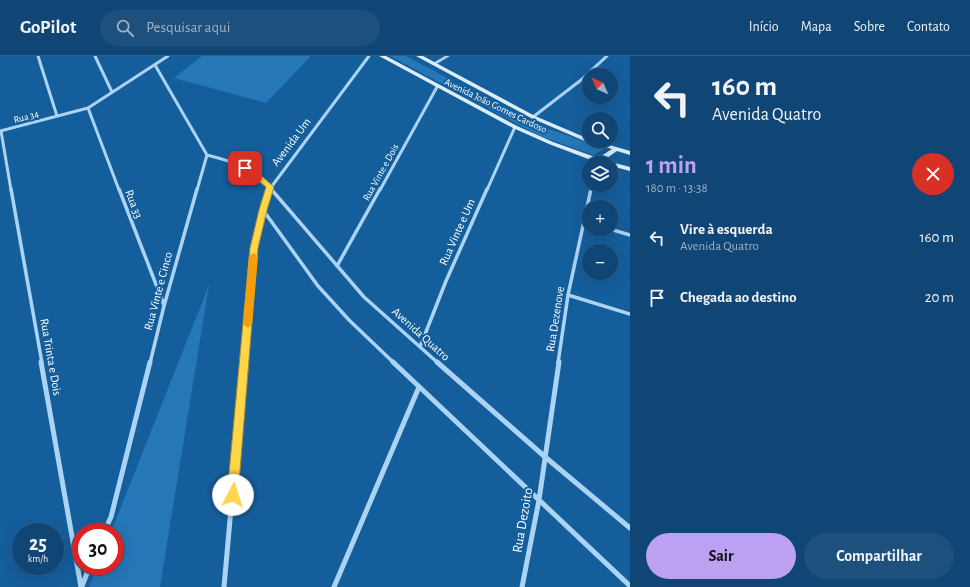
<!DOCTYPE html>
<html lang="pt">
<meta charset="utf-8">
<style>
body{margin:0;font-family:"Alegreya Sans",sans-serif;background:#1e507d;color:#f1f3f6;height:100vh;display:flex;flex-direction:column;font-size:15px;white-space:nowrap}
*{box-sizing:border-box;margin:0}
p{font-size:13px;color:#9cb1c5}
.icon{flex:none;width:22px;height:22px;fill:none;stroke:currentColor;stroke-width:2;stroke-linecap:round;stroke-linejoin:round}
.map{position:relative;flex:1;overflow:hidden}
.panel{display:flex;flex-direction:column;background:#104675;width:340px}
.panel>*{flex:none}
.top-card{background:#104675;color:#f1f3f6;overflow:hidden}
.needle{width:26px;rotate:315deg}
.controls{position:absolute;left:582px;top:12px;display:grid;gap:8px}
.controls a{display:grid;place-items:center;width:36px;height:36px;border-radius:50%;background:#104675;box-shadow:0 4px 16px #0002,0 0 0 1px #305e87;font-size:20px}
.speed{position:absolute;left:12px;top:467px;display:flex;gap:8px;font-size:20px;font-weight:700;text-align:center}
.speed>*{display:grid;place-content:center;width:52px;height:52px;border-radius:50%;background:#104675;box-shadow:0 4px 16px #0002,0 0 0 1px #305e87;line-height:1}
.speed small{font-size:10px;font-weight:400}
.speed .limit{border:6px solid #d22;background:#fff;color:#111}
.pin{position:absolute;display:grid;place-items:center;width:34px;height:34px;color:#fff;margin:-17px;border-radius:8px;box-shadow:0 2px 6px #0006}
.me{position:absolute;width:44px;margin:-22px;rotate:5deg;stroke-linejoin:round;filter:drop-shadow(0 0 3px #0008)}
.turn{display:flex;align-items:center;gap:14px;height:84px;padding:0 16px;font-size:18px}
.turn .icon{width:52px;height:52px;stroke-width:2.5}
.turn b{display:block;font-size:28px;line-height:34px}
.round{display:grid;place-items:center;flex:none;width:42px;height:42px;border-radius:21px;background:#1e507d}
.head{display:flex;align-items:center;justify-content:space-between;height:68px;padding:0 16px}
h1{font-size:24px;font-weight:700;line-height:30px;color:#bca0f2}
.action{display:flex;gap:8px;margin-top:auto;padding:8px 16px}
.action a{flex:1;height:46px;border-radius:24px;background:#bca0f2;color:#111;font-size:16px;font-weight:700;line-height:46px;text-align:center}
.action a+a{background:#1e507d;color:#f1f3f6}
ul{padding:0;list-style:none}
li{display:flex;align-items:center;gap:12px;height:60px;padding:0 16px}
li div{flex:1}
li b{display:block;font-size:15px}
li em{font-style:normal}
header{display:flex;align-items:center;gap:24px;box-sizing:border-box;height:56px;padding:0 20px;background:#104675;border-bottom:1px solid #305e87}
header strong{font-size:19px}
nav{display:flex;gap:22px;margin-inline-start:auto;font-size:14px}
.search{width:280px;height:36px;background:#1e507d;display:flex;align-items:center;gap:10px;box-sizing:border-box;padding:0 14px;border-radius:22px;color:#9cb1c5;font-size:15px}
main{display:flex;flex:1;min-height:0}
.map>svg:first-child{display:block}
</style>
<header>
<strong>GoPilot</strong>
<div class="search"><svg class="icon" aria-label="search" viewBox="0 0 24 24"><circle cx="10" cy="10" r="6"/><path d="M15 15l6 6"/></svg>Pesquisar aqui</div>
<nav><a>Início</a><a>Mapa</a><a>Sobre</a><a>Contato</a></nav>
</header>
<main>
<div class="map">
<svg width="630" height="531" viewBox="0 0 630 531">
<rect width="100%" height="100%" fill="#155e9c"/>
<path fill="#2577b8" d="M202,0h109l-45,47 -92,-25z
M390,0h16l97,52 45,21 57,19 -11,7 -54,-19z
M209,229l-49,302h-71l8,-21h18v-34h-4z"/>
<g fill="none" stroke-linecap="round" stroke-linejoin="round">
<path stroke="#abd3f3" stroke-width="3" d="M38,0l19,60
M95,0l17,36
M155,9l52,90 -10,35
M88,52l31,82
M533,61l48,-37 26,-24
M0,75l88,-23 80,-52
M1,75l10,59
M207,99c27,7 46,12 65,35
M269,134l100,-134
M380,134l57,-103
M487,134l28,-63
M591,134l1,-5"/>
<path stroke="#abd3f3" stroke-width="3.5" d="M11,133l31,174
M119,133l45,116
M271,133l93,108 74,66
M263,154l55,76 31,34 45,43
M610,173l20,6
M337,210l43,-77
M568,239l62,19
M420,291l26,-66 41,-92
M150,307l14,-57 33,-117
M244,307l10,-115 16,-59
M558,307l10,-68 23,-106"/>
<path stroke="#abd3f3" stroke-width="5" d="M41,306l40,225
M393,306l237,224
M437,306l107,94 86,72
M104,476l7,-15 39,-155
M82,530l8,-20
M224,531l20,-225
M334,531l85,-200
M522,531l17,-87 20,-138"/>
<path fill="#abd3f3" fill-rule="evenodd" d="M445,0h5l-15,9 -4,-1z"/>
<path fill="#dbedfc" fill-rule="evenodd" d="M379,0h7l131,70 36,16 45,16 14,-9 -25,-7 -56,-24 -115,-62h7l112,60 54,23v2h7l34,10v4l-13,-4 -13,9 5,3 2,-1 19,5v4l-19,-5v-3l-15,-1 -47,-18 -36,-16z"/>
</g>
<path fill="#ffd54a" stroke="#a68a30" d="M245,109l11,6 18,16 -7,23 -9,38 -20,247 -1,4 -4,1 -4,-1 -2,-4 23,-247 9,-38 7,-23c-8,-7 -18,-12 -25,-19z"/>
<path fill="#f59e0b" d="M254,197l4,3 -6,68 -4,4 -5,-4 6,-68z"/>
<g text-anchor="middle" stroke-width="4" stroke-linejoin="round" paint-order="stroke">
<g font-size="10" fill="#fff" stroke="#155e9c">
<text transform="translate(496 49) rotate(26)" y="4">Avenida João Gomes Cardoso</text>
<text transform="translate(26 60) rotate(-15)" y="4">Rua 34</text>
<text transform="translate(380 116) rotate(-61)" y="4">Rua Vinte e Dois</text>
</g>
<g font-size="12" fill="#fff" stroke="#155e9c">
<text transform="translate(291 86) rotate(-53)" y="4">Avenida Um</text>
<text transform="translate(134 148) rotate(69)" y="4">Rua 33</text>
<text transform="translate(457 176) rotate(-66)" y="4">Rua Vinte e Um</text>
<text transform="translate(158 235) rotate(-75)" y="4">Rua Vinte e Cinco</text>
<text transform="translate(555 263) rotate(-81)" y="4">Rua Dezenove</text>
<text transform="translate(421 278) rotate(42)" y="4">Avenida Quatro</text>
<text transform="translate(51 301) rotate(80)" y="4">Rua Trinta e Dois</text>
</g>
<g font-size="14" fill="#fff" stroke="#155e9c">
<text transform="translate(522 464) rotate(-80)" y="5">Rua Dezoito</text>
</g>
</g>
</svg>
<div class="controls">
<a><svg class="needle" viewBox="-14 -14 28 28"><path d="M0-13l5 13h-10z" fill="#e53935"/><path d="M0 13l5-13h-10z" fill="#9cb1c5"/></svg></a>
<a><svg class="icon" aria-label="search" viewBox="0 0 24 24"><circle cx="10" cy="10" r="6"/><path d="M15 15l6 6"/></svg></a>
<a><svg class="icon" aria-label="layers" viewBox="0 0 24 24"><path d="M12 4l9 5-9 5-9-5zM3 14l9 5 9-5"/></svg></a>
<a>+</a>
<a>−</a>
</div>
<div class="speed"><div>25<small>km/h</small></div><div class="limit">30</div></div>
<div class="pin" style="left:245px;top:112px;background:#d93025"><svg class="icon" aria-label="arrive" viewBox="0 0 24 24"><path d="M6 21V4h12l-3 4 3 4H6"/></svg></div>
<svg class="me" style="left:233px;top:439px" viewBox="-20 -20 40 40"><circle r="19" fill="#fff"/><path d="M0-13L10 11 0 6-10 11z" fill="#ffd54a"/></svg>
</div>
<section class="panel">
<div class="top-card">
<div class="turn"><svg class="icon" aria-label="left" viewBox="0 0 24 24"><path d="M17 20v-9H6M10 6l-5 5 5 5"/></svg><div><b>160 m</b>Avenida Quatro</div></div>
</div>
<div class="head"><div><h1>1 min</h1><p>180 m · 13:38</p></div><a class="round" style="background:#d93025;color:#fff"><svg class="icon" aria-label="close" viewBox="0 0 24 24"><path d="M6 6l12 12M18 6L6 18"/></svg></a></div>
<ul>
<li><svg class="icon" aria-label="left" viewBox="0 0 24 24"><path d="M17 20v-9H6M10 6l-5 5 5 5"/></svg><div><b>Vire à esquerda</b><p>Avenida Quatro</p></div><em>160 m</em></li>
<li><svg class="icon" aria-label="arrive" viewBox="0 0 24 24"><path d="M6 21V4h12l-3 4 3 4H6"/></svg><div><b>Chegada ao destino</b></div><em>20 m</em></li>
</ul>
<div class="action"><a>Sair</a><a>Compartilhar</a></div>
</section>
</main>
